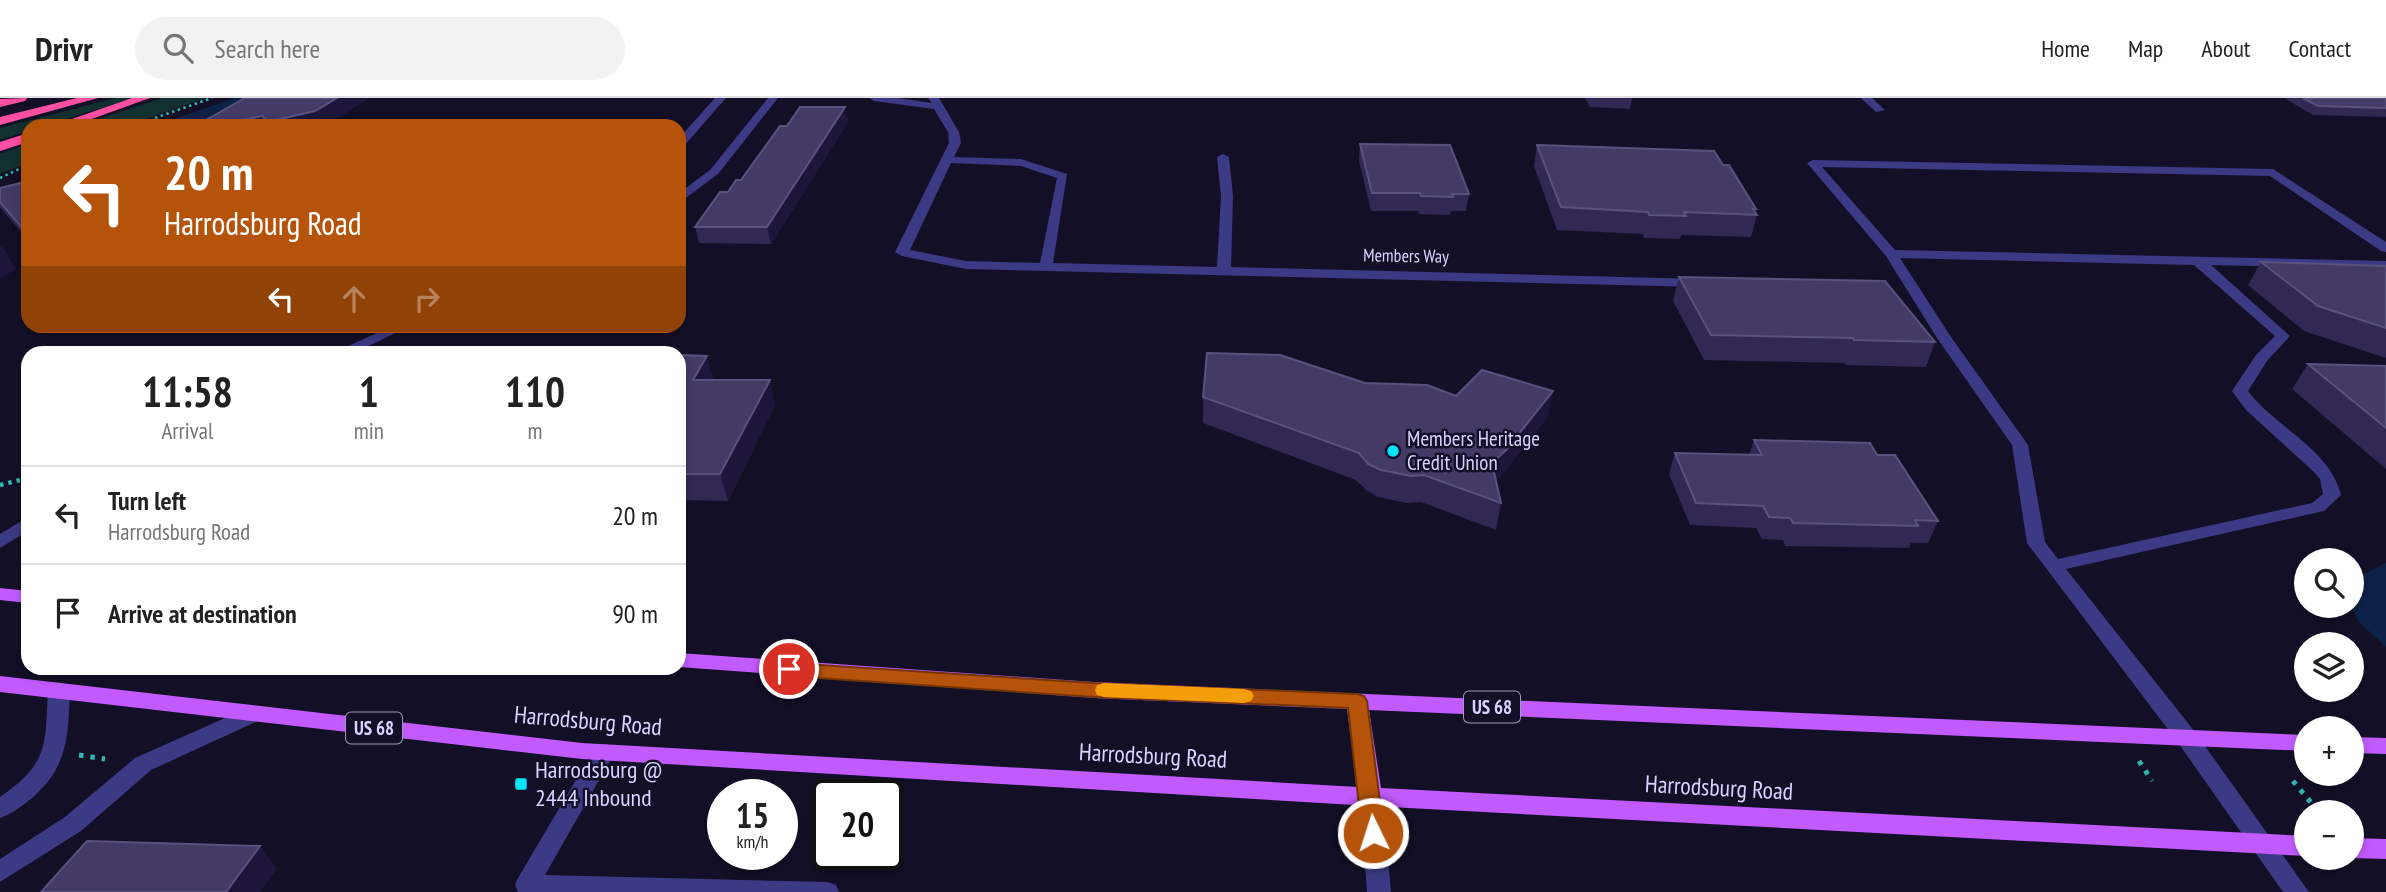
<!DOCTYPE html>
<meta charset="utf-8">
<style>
body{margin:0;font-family:"PT Sans Narrow",sans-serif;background:#f2f2f2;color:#222;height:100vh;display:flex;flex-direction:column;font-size:26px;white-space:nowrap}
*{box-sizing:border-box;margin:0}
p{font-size:23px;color:#767676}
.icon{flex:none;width:38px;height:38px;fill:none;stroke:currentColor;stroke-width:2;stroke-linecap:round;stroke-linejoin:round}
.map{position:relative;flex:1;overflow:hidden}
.sheet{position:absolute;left:21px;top:248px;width:665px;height:329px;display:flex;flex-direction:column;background:#fff;border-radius:21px;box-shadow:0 4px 10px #0003}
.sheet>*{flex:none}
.top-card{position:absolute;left:21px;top:21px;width:665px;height:214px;border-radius:21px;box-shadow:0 4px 10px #0003;background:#b45309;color:#fff;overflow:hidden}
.controls{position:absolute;left:2294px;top:450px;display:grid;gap:14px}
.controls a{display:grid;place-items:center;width:70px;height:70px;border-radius:50%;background:#fff;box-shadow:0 4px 10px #0003;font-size:35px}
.speed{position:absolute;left:707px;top:681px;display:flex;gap:14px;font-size:35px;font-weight:700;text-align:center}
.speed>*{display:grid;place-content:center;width:91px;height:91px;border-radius:50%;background:#fff;box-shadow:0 4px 10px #0003;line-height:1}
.speed small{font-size:18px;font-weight:400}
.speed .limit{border:4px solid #111;border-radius:10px;background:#fff;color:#111}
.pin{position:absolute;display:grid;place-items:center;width:60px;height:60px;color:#fff;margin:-30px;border:4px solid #fff;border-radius:50%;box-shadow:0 2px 7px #0007}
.me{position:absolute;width:77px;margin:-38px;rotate:356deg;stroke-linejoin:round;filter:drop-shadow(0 0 5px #0008)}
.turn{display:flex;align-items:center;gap:24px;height:147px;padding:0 28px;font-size:32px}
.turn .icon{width:91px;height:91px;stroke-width:2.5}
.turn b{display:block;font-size:49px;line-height:60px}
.lanes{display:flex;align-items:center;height:66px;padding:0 28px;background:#0003;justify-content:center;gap:35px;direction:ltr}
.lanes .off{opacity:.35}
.eta{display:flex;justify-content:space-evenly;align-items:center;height:119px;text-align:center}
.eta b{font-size:42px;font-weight:600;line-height:49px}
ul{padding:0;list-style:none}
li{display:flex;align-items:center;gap:21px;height:98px;padding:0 28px;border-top:2px solid #e0e0e0}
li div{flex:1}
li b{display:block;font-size:26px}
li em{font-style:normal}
header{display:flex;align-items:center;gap:42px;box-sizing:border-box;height:98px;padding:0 35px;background:#fff;border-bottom:2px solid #e0e0e0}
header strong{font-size:33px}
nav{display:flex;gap:38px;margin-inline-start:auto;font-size:24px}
.search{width:490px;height:63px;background:#f2f2f2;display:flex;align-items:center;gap:18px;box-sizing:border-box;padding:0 24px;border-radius:38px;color:#767676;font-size:26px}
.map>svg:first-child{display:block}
</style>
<header>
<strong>Drivr</strong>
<div class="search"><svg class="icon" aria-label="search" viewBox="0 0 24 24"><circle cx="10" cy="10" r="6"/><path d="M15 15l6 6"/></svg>Search here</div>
<nav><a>Home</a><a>Map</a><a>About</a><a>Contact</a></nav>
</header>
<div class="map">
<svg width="2386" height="794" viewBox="0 0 2386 794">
<rect width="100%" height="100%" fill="#130f26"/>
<path fill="#12302f" d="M116,0h17l-89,28h-16v5l-28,9v-12z
M162,0h44l-80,28h-49z
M28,46v19l-28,11v-20z"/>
<path fill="#0c2248" d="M235,0h24l-33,28h-73z
M2386,465v84l-26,-24 -10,-17 2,-26z"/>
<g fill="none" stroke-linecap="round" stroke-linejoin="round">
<path stroke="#2fb8b0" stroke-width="2.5" stroke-dasharray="2.5 3.5" stroke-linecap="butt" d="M155,20l57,-20
M0,80l28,-13"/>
<path stroke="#2fb8b0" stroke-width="4.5" stroke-dasharray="3.5 5" stroke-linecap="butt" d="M0,387l28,-7"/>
<path stroke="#2fb8b0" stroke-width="5" stroke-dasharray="4.5 7" stroke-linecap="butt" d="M79,657l26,4
M2139,663l13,20
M2293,683l20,24"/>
<path fill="#3d3a85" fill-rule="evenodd" d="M715,0h11l-43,49 -4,1v-10z
M768,0h10l-60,76 -39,29v-10l31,-23z
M869,0h28l35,5 -4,-5h11l20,34 2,11 -7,14 67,2 46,15 -14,89 164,4 4,-71 -4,-39 6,-3 6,3 4,39 -2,71 470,12 7,4 -7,4 -735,-18 -64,-13 -7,-4 54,-109 -1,-11 -14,-23 -60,-8zM951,65l70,3 36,12 -17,85 -74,-2 -56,-11z
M1861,0h11l13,12 -9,2z
M1813,62l460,9 113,73v10l-5,-1 -111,-75 -448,-9 73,83 491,11v8l-175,-4 79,71 -23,25 -19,30c27,36 82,58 93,104l-17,16 -258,58 129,163 114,160h-26l-104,-148 -152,-201 -15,-98 -75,-107 -51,-82 -79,-93zM1900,160l294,7 81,71 -19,19 -24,36 14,19 68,62 6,7 3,15 -11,9 -254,56 -13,-17 -17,-97 -77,-108z
M392,228h18l-58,28h-21z
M28,419v14l-28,17v-14z
M59,584l7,3 4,5c-2,45 -1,76 -38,108 -10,8 -20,16 -32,20v-21c49,-34 45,-51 48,-107l4,-5z
M252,608l8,2 3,6 -3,6 -109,50 -70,61 -81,51v-23l65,-42 70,-59z
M604,646l8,2 3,6 -70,123 282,7 9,3 3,7h-321l-3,-7 3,-7 78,-132z
M1371,690l8,3 3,6 9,95h-24l-7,-95 3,-6z"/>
<path fill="#c25bff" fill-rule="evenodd" d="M0,490l28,3v12l-28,-3z
M679,555l415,29 1212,53v16l-937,-41 12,78 925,48v20l-935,-50 -789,-47 -582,-67v-16l582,67 776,44 -11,-78 -253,-11 -415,-31z
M2352,639l34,1v16l-34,-1z
M2352,740l34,1v20l-35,-1z"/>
<path fill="#ff4fa3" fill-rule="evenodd" d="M27,0l-2,3 -25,6v-8z
M77,0h21l-98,27v-8z
M132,0h18l-78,28h-20z
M28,35v9l-28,9v-9z"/>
</g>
<path fill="#312854" d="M245,0h124l-45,28h-125z
M1585,0h47l-2,11 -40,-2z
M2284,0h102v19l-73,-2z
M848,24l-77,122 -72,-1 -4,-16 46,-47z
M1360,46l109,50 -3,17h-15l-1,4 -31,-1 -1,-3h-47l-12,-50z
M1537,47l186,20 33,44 -1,3 2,3 -6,22 -70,-2 -1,4 -36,-1 -1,-4 -86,-4 -23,-64z
M28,83v59l-28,-33v-19z
M2261,164l125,4v92l-82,-27 -56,-46z
M1679,179l256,65 -9,25 -80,-2 -2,-2 -140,-3 -31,-59z
M679,257l35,25 61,25 -47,96 -49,-1z
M2308,266l78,2v103l-94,-80z
M1365,285l91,13 97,-5 -5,25 -47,60 -5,5 5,22 -5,27 -75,-28 -14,1 -29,-6 -12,-7 -10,-10 -153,-57v-26z
M1754,342l123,15 61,66 -10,22h-17l-2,5 -124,-2 -2,-6 -21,-1 -6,-11 -66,-3 -21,-51 6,-21 74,2z"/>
<path fill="#1d163a" d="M337,0h32l-45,28h-55l-1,-4z
M845,9l3,15 -77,122 -4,-17z
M262,18l4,10h-48z
M2,148l14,23 -16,10v-32z
M707,258l7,25 -21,-1z
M770,282l5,25 -47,96 -8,-27z
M1553,293l-5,25 -47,60 -13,13 4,-26z
M260,748l17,23 -17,23h-34z"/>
<path fill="#433a66" stroke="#5a527e" stroke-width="2" d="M245,0h92l-22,13 -47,11 -6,-6 -44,10h-19v-2z
M2303,0h83v10l-68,-2z
M800,9h45l-78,120h-72l25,-35h8l8,-12h5l39,-54h7z
M1360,46l90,1 19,49h-17l1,3 -32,-1 -1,-3h-48z
M1537,47l177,6 9,14h6l27,44h-3l4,6 -73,-3 2,4 -37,-1 -1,-3 -87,-5z
M28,83v54l-28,-33v-14z
M2261,164l125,4v62l-68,-22z
M1679,179l206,4 50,61 -81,-2 -1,-2 -142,-3z
M1207,255l73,2 85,28 62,2 29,11 26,-26 71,21 -47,59 -14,13 9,40 -77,-28 -13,1 -30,-6 -13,-6 -9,-11 -156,-56z
M679,257l28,1 -14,24h77l-50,94h-41z
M2308,266l78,2v62z
M1754,342l116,3 7,12h18l43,66 -23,-1 3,6 -125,-3 -3,-5 -21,-1 -6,-11 -67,-3 -21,-50 87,2z
M87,743l173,5 -34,46h-185z"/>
<path fill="#b45309" stroke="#753606" stroke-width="2" d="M789,565l305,20 263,11 7,2 3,5 17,132 -3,6 -8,3 -7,-3 -4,-6 -14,-125 -254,-11 -305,-21 -6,-2 -3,-5 3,-5z"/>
<path fill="#f59e0b" d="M1104,585l140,6 7,2 3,5 -3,5 -7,2 -140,-6 -7,-2 -2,-5 2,-5z"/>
<g fill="#00e5ff" stroke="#130f26" stroke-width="2.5">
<circle cx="1393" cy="353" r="7"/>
<rect x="514" y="679" width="14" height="14" rx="3.5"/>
</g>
<g text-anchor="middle" stroke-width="5" stroke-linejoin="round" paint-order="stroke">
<g font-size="18" fill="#d9d4ff" stroke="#130f26">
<text transform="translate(1406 158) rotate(1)" y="6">Members Way</text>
</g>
<g fill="#130f26" stroke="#9e99be" stroke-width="2">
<rect x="1464" y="593.5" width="56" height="31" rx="5"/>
<rect x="346" y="614.5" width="56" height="31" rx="5"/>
</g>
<g font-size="19" font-weight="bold" fill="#d9d4ff">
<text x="1492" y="616">US 68</text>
<text x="374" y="637">US 68</text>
</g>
<g font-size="21" fill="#d9d4ff" stroke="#130f26" text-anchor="start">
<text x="1407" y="348">Members Heritage<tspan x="1407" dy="24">Credit Union</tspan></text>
</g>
<g font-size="24" fill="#d9d4ff" stroke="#130f26">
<text transform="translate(588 623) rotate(5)" y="8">Harrodsburg Road</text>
<text transform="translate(1153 658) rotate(3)" y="8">Harrodsburg Road</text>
<text transform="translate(1719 690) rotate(3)" y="8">Harrodsburg Road</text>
</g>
<g font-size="24" fill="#d9d4ff" stroke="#130f26" text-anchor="start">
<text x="535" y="680">Harrodsburg @<tspan x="535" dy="28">2444 Inbound</tspan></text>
</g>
</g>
</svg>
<div class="controls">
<a><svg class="icon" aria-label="search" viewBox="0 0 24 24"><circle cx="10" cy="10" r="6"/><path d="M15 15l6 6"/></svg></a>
<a><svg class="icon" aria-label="layers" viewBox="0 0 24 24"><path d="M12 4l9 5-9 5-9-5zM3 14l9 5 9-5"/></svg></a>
<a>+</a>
<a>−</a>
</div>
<div class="speed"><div>15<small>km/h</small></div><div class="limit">20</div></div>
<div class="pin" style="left:789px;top:571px;background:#d93025"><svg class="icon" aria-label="arrive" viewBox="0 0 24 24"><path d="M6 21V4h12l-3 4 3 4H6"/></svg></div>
<svg class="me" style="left:1373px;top:735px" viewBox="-20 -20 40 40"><circle r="17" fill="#b45309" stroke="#fff" stroke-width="3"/><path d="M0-11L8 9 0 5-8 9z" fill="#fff"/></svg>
<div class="top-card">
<div class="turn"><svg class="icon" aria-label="left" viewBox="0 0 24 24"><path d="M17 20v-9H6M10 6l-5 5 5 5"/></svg><div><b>20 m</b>Harrodsburg Road</div></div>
<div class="lanes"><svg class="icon" aria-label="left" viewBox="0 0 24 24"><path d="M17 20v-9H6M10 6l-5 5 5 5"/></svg><svg class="icon off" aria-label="ahead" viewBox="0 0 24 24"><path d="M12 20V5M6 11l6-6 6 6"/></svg><svg class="icon off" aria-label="right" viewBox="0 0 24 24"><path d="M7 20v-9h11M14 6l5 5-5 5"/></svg></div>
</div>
<section class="sheet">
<div class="eta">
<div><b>11:58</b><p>Arrival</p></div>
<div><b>1</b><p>min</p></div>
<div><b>110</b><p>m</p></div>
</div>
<ul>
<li><svg class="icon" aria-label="left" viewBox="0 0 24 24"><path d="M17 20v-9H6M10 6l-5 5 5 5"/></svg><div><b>Turn left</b><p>Harrodsburg Road</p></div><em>20 m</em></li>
<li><svg class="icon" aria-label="arrive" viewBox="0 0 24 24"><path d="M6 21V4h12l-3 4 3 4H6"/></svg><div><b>Arrive at destination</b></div><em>90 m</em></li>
</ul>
</section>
</div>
